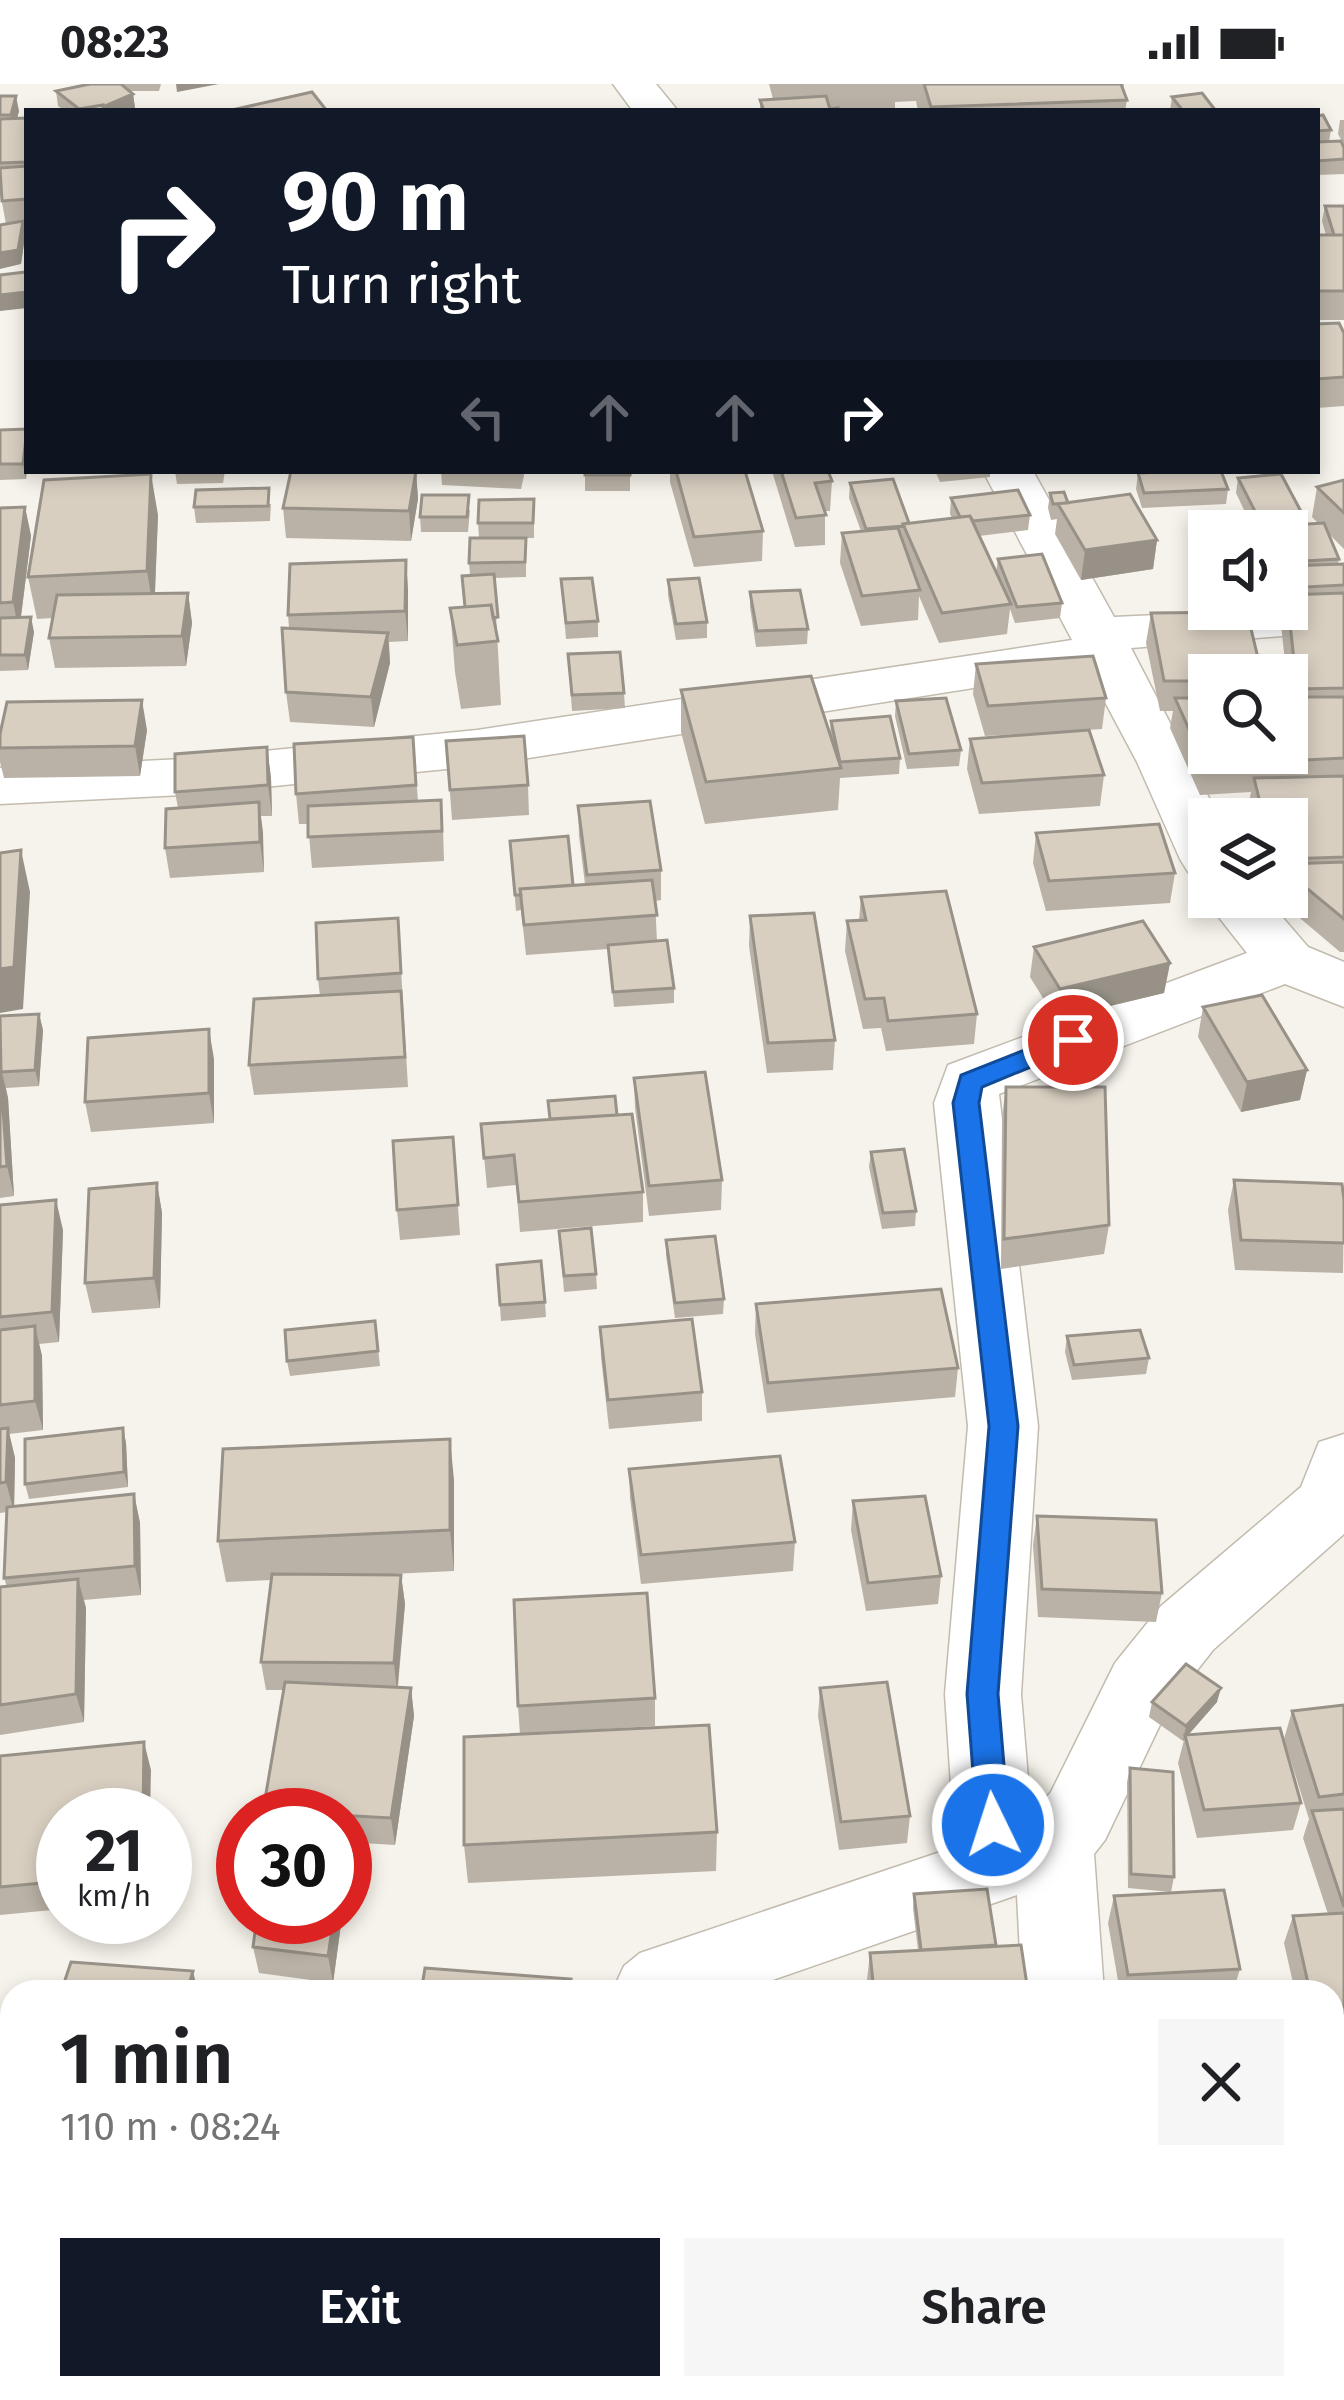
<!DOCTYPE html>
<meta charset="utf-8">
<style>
body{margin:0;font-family:"Fira Sans",sans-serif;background:#f6f6f6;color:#202124;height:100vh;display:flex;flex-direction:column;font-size:45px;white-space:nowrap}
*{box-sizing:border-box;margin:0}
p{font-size:39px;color:#757577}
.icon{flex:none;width:66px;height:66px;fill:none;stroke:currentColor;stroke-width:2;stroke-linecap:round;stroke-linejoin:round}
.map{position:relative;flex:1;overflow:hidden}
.side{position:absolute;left:0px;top:1896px;width:1344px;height:420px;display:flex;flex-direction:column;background:#fff;border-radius:36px 36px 0 0;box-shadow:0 6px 18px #0003}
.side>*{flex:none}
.hud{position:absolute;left:24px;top:24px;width:1296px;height:366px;border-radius:0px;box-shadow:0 6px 18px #0003;background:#111827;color:#fff;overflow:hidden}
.controls{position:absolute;left:1188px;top:426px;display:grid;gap:24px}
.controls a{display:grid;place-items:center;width:120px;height:120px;border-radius:0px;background:#fff;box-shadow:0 6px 18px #0003;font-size:60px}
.speed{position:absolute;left:36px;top:1704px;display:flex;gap:24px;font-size:60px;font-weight:700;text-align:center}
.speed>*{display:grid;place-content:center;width:156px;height:156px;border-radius:50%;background:#fff;box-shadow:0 6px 18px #0003;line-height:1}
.speed small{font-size:30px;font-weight:400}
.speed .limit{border:18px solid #d22;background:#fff;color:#111}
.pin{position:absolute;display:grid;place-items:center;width:102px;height:102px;color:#fff;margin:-51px;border:6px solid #fff;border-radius:50%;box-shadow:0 3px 12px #0007}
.me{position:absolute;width:132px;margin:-66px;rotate:356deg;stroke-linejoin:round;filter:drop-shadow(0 0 9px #0008)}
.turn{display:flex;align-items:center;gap:42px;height:252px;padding:0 60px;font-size:54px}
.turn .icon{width:156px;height:156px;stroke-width:2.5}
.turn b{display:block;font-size:84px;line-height:102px}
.lanes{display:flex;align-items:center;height:114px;padding:0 60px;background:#0003;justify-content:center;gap:60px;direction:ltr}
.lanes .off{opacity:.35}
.round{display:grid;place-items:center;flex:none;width:126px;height:126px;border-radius:0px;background:#f6f6f6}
.head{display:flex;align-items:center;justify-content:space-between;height:204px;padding:0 60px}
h1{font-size:72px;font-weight:600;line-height:90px}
.cta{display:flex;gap:24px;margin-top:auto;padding:24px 60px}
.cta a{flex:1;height:138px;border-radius:0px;background:#111827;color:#fff;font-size:48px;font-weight:600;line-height:138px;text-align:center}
.cta a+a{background:#f6f6f6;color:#202124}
.status{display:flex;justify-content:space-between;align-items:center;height:84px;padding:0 60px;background:#fff;direction:ltr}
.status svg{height:33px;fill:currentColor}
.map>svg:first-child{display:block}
</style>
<div class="status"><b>08:23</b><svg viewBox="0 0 49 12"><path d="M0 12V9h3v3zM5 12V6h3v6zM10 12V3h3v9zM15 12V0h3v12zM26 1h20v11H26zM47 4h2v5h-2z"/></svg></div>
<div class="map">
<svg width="1344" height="2316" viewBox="0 0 1344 2316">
<rect width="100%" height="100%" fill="#f6f3ec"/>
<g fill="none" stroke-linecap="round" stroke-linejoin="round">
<defs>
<path id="minor" d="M613,0h43l22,27h-45z
M983,387h50l81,146 173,-8v-5l57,-5v32l-213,17 89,171h-11v59l-21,-6 -8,-13 -43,-97 -49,-92 -611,96 -294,29 -183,9v-36l183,-9 294,-29 595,-90z
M1209,803v10h56l43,50 36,15v45l-59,-23 -286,110 39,332 -17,268 10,121 20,-23 64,-129 46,-57 140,-119 18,-45 25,-8v100l-131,116 -44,56 -64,134 -11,14 10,138h-82l-5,-97 -279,97h-126l12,-26 16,-13 315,-106 -10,-153 23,-268 -34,-323 14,-38 299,-112 -44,-56z
M651,2304h92l5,12h-92z"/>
</defs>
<use href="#minor" stroke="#c2bbae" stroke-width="3"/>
<use href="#minor" fill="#fff" fill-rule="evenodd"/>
</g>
<path fill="#bab2a6" d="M90,0h71l-2,7h-29l3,3 2,14 -7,3h-63l-7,-5 -2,-15z
M769,0h355l-1,6 4,10 -2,11h-207l-2,-10 -21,1v9h-135v-11l13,-1z
M0,12l19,15 -2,7h10v109l-3,1 1,8 -4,28 -15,-40 -6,-32z
M1172,13l44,14h-46z
M1317,32l14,14 -2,12 15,6v26l-27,1z
M1340,36h4v25l-6,-11z
M1325,122h19v114h-27v-85h9l-4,-14z
M1317,240l27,9v73l-27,2z
M27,345l-1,50 -26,1v-50z
M175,387h50l-2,12 -46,1z
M416,387l2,28 -7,42 -125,-3 -3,-30z
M441,387h84l-4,18 -79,-4z
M585,387h45v20h-45z
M670,387h75l18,60 -1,30 -68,6 -24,-85z
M772,387h56l4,10 -2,30h-5v34l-30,2z
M935,387h55v6l-50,5z
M1138,389l90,16 -2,15 -84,4 -6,-19z
M1238,394l67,41 -1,6 15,-1 -7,-7 5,-30 27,-7v69l-15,-15 10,25 -1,5h6v388h-4l-65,-55h12v-78h-36l-3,-11 3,-16 -51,3 -30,-67 3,-17h-13l-14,-68 5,-30 58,62v78l80,-56 -8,-72 3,-16h3v-78h-33l-18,-38z
M850,399l59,40 43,-5 -2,-4 1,-16 79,17 -2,15 -49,6 17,37 2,-14 64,44 -2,15 -45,5 -5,-14 -3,25 -68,9 -20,-47 -1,24 -57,6 -21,-63 2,-30 19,-2 -12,-33z
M1050,409l18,10 89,37 -4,29 -72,11 -26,-46 2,-15 -6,1 -3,-12z
M534,415v39h-8v39l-32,1 7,127 -40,4 -6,-37 -5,-64 15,-1 5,-32 -1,-12 10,-25 -1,-15z
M271,420l-1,17 -74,2 -2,-16z
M25,423l6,29 -10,81 13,15 -6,38 -28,1v-163z
M470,426l-2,22h-47l-1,-15z
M158,431l-3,79 33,-1 4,30 -6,43 -131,2 -6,-30 4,-20 -16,1 -9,-42z
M406,476l2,30v51l-19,1 1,21 -16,64 -84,-5 -4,-30 3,-64 -1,-13z
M561,495l37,42v16l-32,2z
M668,496l39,42v16l-31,2 -8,-45z
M750,508l58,37 -1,15 -51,3 -6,-40z
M568,570l56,39 1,15 -53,3z
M976,580l130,34 -4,31 -117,7 -12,-42z
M681,606l149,45 1,-14 69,37 -1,16 -59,4 -2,32 -133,14 -24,-92z
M896,617l65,49 -2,16 -52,3 -12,-53z
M147,646l-7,46 -136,2 -4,-16v-28z
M413,653l5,64 25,29 1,31 -132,7 -4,-44h-9l-3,-30z
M970,655l134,36 -4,31 -121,8 -12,-45z
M446,657l82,44 1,30 -77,5z
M267,663l4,31 1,38h-11l3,56 -94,6 -5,-30 13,-40 -3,-16z
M578,722l83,64v30l-6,1 2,40 17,47v15l-60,4 -6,-58 -82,6 -5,-45 -5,1 -6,-70 63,44 12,-1 -6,-48z
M1036,749l139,40 -5,30 -124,8 -13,-48z
M861,813l116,117 -3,30 -88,7 -5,-23 -18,1 -18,-78 2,-30 12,-1z
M750,832l85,124 -2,30 -66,3 -18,-127z
M398,834l10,169 -154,8 -5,-30 71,-69 -2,-17z
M1034,863l136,16 -6,30 -108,26 -26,-42z
M1203,923l104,63 -7,30 -59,12 -43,-75z
M39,930l4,16 -4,56 -33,2 2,10 6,98 -14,2v-182z
M214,975v64l-123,9 -6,-30z
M634,994l88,102 -1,30 -72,6 -14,-108z
M1006,1003l103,138 -5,29 -103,15 1,-152z
M617,1031l26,77v30l-123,10 -4,-47 -29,3 -6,-64z
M453,1053l7,98 -60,5 -3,-30z
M871,1068l45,59 -1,15 -33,3 -13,-62z
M1234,1096l110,20 -1,73 -108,-3 -7,-60z
M157,1099l5,30 -2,95 -68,5 -7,-30z
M0,1121l63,25 -4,112 -20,2 3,12 1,74 -34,4 6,24 -1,48 120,-12 6,29 1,72 -57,5 2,8 -2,114 -84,13v-148h7l-3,-9 3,-66 -7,1z
M559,1147l37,43 1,15 -33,3z
M666,1156l58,59 -1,15 -48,4 -9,-63z
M497,1181l48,37 1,15 -45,4z
M756,1220l202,64 -3,29 -188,16 -12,-79z
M375,1237l5,45 -90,10 -3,-15z
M600,1243l102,65v29l-93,8 -8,-72z
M1067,1252l82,22 -3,16 -74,6 -7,-28z
M123,1344l3,15 2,44 -99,12 -4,-15z
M629,1385l166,73 -2,29 -152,13 -11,-86z
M454,1396v91l-84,4h31l4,29 -7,83 13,1 3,28 -19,129 -50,-3v-27h-81l20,-125h-18l-5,-28 10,-82 -45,2 -8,-41z
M853,1417l88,75 -3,28 -72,7 -15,-81z
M1037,1432l125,77 -6,29 -118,-5 -5,-72z
M820,1604l90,128 -3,27 -68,7 -21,-134z
M655,1614v28l-104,6 166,100 -1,39 -248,12 -4,-38 56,-111 -2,-28z
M1152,1618h65l-29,33 113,68 -8,27 -96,8 -19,-75 6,-23 -1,1 -34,-24z
M1344,1621v338h-12v-51h-37l-11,-49 9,-27 35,-2 -25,-76 6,-19 -25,-80 8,-28z
M0,1672l151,14 -88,45v94l-63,6z
M1130,1684l44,109 -3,15 -43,-4 -1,-106z
M914,1810l82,52 32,46h-160l-1,-12 3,-27 48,-3 -5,-42z
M1114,1812l126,73 -7,23h-113l-12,-69z
M342,1833l-9,66 -74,-10 -6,-26z
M12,2051v71l-12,-31z
M1332,2168l12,56v17l-12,27z
M89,2304h155l-1,12h-151z"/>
<path fill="#979187" d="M176,0h43l-42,8z
M133,10l2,14 -7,3h-34z
M16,12l3,15 -5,18 -3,-14z
M23,137l2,15 -4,28 -21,5v-16z
M27,208v16l-27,3v-16z
M27,354v33l-1,8 -3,-15z
M416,387l2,28 -7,42 -2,-30z
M151,390l7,41 -4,98 -7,-42z
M25,423l6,29 -12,96 -6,-30z
M1157,456l-4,29 -72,11 4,-30z
M406,476l2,30v51l-3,-30z
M188,509l4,30 -6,43 -4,-30z
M31,533l3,15 -6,38 -3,-15z
M388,549l2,30 -16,64 -3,-30z
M142,616l5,30 -7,46 -5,-30z
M267,663l4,31 1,38 -4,-31z
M259,718l4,30 1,40 -4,-30z
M21,766l9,42 -7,117 -23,4v-44z
M1170,879l-6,30 -108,26 4,-30z
M39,930l4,16 -4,56 -4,-16z
M209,945l5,30v64l-5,-30z
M1,984l7,30 6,98 -7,-30z
M1307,986l-7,30 -59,12 6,-30z
M157,1099l5,30 -2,95 -6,-30z
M56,1116l7,30 -4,112 -7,-30z
M35,1242l7,30 1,74 -8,-29z
M8,1344l7,30 -1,54 -8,-30z
M123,1344l3,15 2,44 -4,-15z
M450,1355l4,41v91l-4,-41z
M134,1410l6,29 1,72 -6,-29z
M401,1491l4,29 -8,87 -3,-28z
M78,1495l8,29 -2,114 -8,-28z
M411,1604l3,28 -19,129 -4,-27z
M1221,1604l-4,14 -34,39 3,-15z
M144,1658l7,28 -1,45h-7z
M345,1760l3,21 -3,26z
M334,1833h8l-9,66 -5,-27z
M193,1887l5,21h-11z
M234,2304h10l-1,12h-9z"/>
<path fill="#d8cfc1" stroke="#979187" stroke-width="3" d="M90,0h31l12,10 -30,13v-2l-24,4 -23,-18z
M924,0h197l6,16 -196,7z
M312,8l15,19 -95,-1z
M1202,9l14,18h-33l-11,-14z
M0,12h16l-5,19h-11z
M826,12l4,13 8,-1 1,3h-75l-4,-11z
M103,21l2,6h-38z
M1323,31l8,15 -14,1v-15z
M27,34v44l-27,1v-44z
M1341,57l3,7v11l-27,2v-19z
M27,82v33l-25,2 -2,-33z
M1325,122h19v29h-10z
M23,137l-5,29 -18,3v-28z
M1317,151h27v56h-25l-2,-7z
M26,188l1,20 -27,3v-20z
M1339,239l5,10v44l-27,2v-55z
M27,345l-4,35h-23v-34z
M291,387h125l-7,40 -126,-3z
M585,387h45v4h-45z
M676,387h69l18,60 -69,6z
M781,387h47l4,10 -17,2 11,32 -30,3z
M1188,387h33l7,18 -84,4 -6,-20z
M151,390l-4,97 -119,6 16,-97z
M1281,390l24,45 -44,4 -23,-45z
M893,395l16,44 -6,1 1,2 -38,3 -16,-46z
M1344,396v33l-27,-26z
M269,404l-1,18 -74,1 2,-17z
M1018,406l12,25 -57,6 -3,-5 -10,1 -9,-19z
M1064,408l4,11 -15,1 -3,-11z
M1130,410l27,46 -72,10 -27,-46z
M422,411h47l-2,22h-47z
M534,415l-1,24h-55l1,-23z
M25,423l-12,95 -13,1v-95z
M970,432l41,88 -69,9 -39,-89z
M1324,439l15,36 -52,3v-31h-30l-1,-4z
M898,444l22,62 -58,6 -20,-63z
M470,454h56l-1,24 -56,1z
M1042,470l20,49 -45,4 -19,-48z
M406,476l-1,51 -117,4 2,-51z
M1344,480v21l-57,3v-22z
M494,490l4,43 -5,1 -2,-13 -26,2 -3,-31z
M592,494l6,43 -32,2 -5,-44z
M699,494l8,44 -31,2 -8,-44z
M800,506l8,39 -51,2 -7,-39z
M188,509l-6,43 -133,2 8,-43z
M1344,509v95l-47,1 -10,-94z
M491,521l7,36 -41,4 -7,-37z
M1247,528l15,63h-53v6h-45l-13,-68z
M31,533l-6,38h-25v-37z
M282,544l106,5 -17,64 -85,-5z
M620,568l4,41 -52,2 -4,-41z
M1093,572l13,42 -118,8 -12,-42z
M811,592l30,92 -135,14 -25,-92z
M1287,613h57v61l-139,7 -30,-67h34v55h78z
M946,614l15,52 -52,4 -13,-53z
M142,616l-7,46 -135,2v-14l7,-32z
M890,632l10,42 -60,4 -9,-41z
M1089,646l15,45 -122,8 -12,-44z
M524,652l4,49 -78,5 -4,-49z
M413,653l3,48 -120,9 -2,-50z
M267,663l1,38 -93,7v-38z
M1344,692v81l-57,2v-40h-23l-10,-41z
M441,716l1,31 -134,6v-31z
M650,717l11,69 -74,5 -9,-69z
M259,718l1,40 -95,6 1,-39z
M1159,740l16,49 -126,8 -13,-48z
M568,752l5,49 -53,4 1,6h-6l-5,-54z
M21,766l-7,117 -14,2v-116z
M1344,778v57l-57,-47v-8z
M652,796l5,35 -133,10 -4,-36z
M946,807l31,123 -89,7 -4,-23 -19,1 -18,-78 19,-1 -5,-23z
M814,829l21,127 -67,3 -18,-127z
M398,834l3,55 -83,6 -2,-56z
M1143,837l27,42 -110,26 -26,-42z
M667,856l7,48 -61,4 -5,-47z
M401,907l4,66 -156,8 5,-66z
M1262,911l45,75 -60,12 -44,-75z
M39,930l-4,56 -34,2 -1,-56z
M209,945v64l-124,9 3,-64z
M0,984l7,98 -7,1z
M705,988l17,108 -73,6 -15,-108z
M1006,1003h99l4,138 -105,14z
M615,1012l2,19 -67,4 -2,-18z
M632,1030l11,78 -124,10 -5,-47 -30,3 -3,-34z
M453,1053l5,68 -61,5 -4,-69z
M904,1065l12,62 -33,2 -12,-61z
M1234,1096l108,4 2,16v43l-103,-3z
M157,1099l-3,95 -69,5 4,-94z
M56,1116l-4,112 -52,5v-112z
M591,1144l5,46 -32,2 -5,-45z
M715,1152l9,63 -49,4 -9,-63z
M541,1177l4,41 -45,3 -3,-40z
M941,1205l17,79 -190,15 -12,-79z
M692,1235l10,73 -94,8 -8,-73z
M375,1237l3,30 -91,10 -2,-31z
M35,1242v75l-35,4v-75z
M1140,1246l9,28 -75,7 -7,-29z
M8,1344l-2,54 -6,1v-54z
M123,1344l1,44 -99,12v-45z
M450,1355v91l-232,11 5,-92z
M780,1372l15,86 -154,13 -12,-86z
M134,1410l1,72 -131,12 3,-71z
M925,1412l16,80 -73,7 -15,-82z
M1037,1432l119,4 6,73 -120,-4z
M272,1490l129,1 -7,88 -133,-1z
M78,1495l-2,115 -76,11v-118z
M647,1509l8,105 -137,8 -4,-106z
M1186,1580l35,24 -35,38 -34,-24z
M285,1598l126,6 -20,130 -128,-7z
M887,1598l23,134 -69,6 -21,-134z
M1344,1621v89l-25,3 -27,-86z
M709,1641l8,107 -253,13v-108z
M1280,1644l21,75 -97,7 -19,-75z
M144,1658l-1,73h-80v66l-63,6v-131z
M1130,1684l43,4 1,105 -43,-3z
M1344,1725v98l-32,-96z
M987,1805l9,56 -75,5 -7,-56z
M1224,1806l16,79 -112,6 -14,-79z
M1344,1829v104l-12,1v-26h-22l-17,-76z
M257,1833h77l-6,39 -75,-9z
M1021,1861l7,47h-154l-4,-39z
M71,1878l122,9 -6,21h-126z
M425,1884l146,11 -2,13h-148z
M12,2051v40l-12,-2v-2z
M1332,2168l12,56v11l-12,1z
M89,2304h145l-1,8 -145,-5z
M321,2304h226v12h-226z
M556,2304h120v12h-120z
M1129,2312v4h-62z"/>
<path fill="#1a73e8" stroke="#114b97" stroke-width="3" d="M1073,947l9,3 4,6 -4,6 -100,41 -3,16 39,323 -20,268 11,131 -5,10 -11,4 -12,-4 -4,-10 -10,-131 22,-268 -36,-323 8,-28z"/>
</svg>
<div class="controls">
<a><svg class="icon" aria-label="sound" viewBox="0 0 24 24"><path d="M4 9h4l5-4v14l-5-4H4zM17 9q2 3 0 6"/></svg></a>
<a><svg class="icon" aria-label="search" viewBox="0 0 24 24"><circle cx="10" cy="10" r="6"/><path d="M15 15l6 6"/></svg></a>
<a><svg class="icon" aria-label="layers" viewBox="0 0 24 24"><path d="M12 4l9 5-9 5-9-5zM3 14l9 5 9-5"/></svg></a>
</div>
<div class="speed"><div>21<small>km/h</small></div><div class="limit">30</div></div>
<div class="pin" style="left:1073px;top:956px;background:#d93025"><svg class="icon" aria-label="arrive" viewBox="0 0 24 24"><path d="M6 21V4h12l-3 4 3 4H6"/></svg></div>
<svg class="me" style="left:993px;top:1741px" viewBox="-20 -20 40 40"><circle r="17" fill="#1a73e8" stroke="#fff" stroke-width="3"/><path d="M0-11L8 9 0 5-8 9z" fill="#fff"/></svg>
<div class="hud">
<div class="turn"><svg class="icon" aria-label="right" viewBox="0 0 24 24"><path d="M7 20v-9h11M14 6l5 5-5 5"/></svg><div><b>90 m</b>Turn right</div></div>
<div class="lanes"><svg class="icon off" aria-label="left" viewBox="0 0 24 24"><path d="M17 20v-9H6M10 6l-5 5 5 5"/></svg><svg class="icon off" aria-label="ahead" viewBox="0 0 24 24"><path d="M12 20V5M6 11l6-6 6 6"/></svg><svg class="icon off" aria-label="ahead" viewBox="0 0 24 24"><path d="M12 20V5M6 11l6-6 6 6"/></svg><svg class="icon" aria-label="right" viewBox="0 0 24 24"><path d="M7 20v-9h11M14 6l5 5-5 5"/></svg></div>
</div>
<section class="side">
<div class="head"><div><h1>1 min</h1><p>110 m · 08:24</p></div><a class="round"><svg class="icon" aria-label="close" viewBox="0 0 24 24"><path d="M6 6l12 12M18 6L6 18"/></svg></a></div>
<div class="cta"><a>Exit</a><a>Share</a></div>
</section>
</div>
